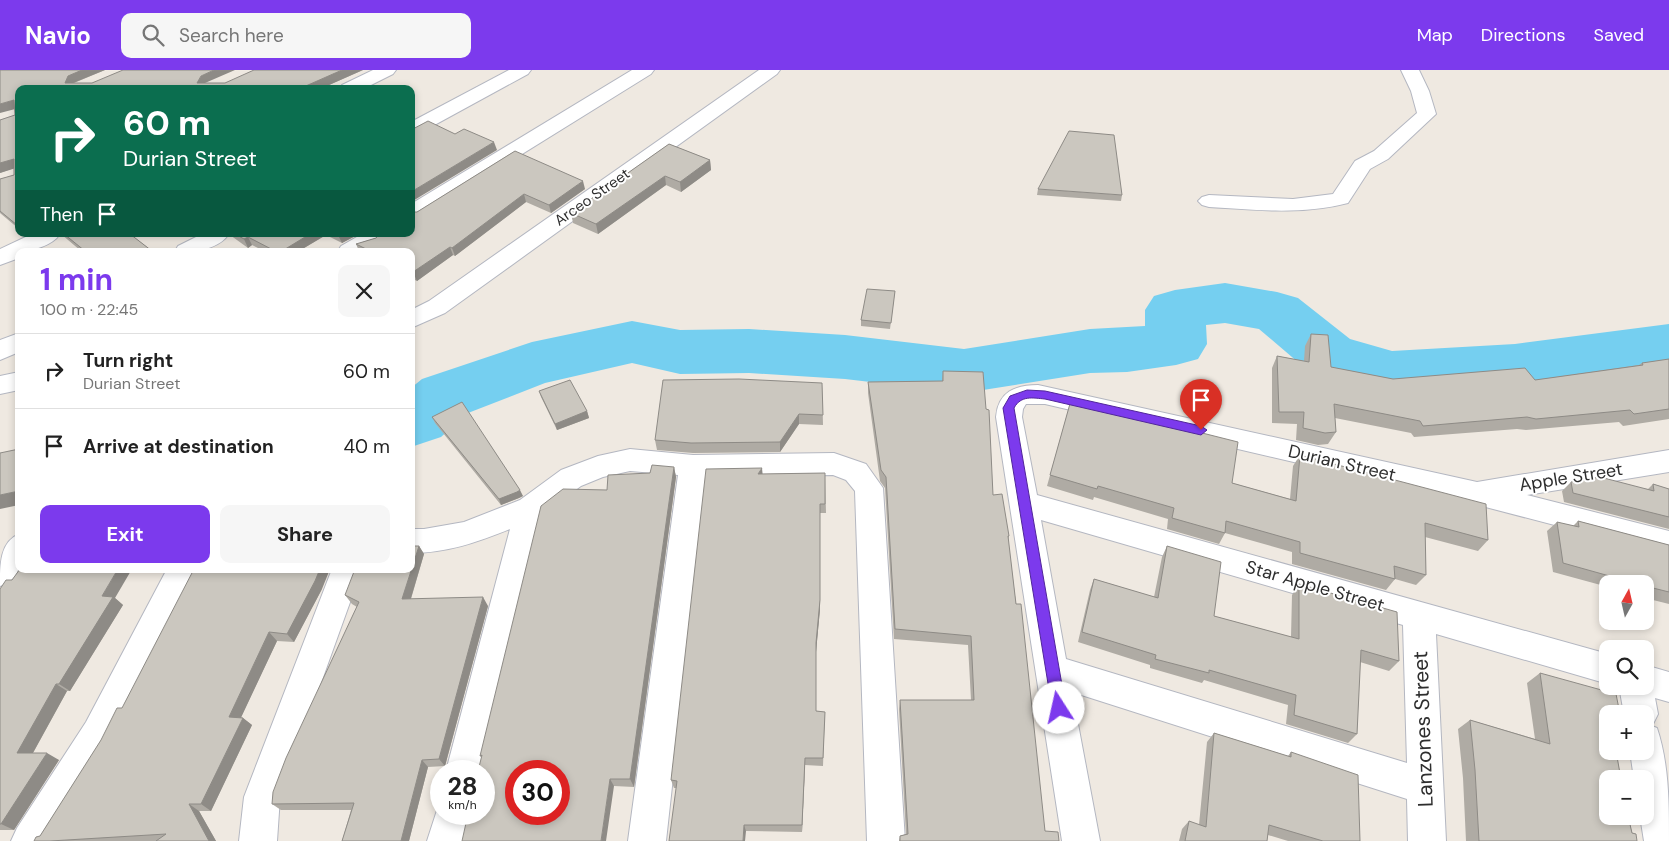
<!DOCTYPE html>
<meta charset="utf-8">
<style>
body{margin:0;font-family:"DM Sans",sans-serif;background:#f6f6f6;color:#222;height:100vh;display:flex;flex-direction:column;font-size:19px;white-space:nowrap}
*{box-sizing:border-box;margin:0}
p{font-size:16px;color:#767676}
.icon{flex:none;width:28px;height:28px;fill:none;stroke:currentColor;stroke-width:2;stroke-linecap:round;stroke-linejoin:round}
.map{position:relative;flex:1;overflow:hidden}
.details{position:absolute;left:15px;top:178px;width:400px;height:325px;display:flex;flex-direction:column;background:#fff;border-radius:10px;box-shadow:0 2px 8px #0003}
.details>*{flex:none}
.top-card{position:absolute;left:15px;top:15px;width:400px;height:152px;border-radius:10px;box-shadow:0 2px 8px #0003;background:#0b6e4f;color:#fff;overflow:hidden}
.needle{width:32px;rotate:8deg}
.tools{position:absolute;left:1599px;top:505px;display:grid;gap:10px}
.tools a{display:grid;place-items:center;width:55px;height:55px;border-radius:10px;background:#fff;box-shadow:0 2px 8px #0003;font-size:25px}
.speed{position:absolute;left:430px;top:690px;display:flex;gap:10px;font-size:25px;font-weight:700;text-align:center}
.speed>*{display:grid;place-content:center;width:65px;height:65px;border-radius:50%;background:#fff;box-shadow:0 2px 8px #0003;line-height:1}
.speed small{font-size:12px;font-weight:400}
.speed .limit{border:8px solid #d22;background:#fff;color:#111}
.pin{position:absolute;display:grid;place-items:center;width:42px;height:42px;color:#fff;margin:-51px -21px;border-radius:50% 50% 50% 0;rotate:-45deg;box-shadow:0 0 5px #0007}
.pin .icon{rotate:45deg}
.me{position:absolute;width:55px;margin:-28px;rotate:350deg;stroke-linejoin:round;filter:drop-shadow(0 0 4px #0008)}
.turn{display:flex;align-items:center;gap:18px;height:105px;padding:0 25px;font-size:22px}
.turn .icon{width:65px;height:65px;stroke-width:2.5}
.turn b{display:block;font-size:35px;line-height:42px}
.then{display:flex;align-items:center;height:48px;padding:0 25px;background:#0003;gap:10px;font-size:19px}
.round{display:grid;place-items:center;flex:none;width:52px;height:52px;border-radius:10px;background:#f6f6f6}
.overview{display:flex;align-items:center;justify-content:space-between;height:85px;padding:0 25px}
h1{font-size:30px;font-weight:700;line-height:38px;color:#7c3aed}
.cta{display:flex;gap:10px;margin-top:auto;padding:10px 25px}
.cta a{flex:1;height:58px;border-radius:10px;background:#7c3aed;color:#fff;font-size:20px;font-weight:700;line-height:58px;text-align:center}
.cta a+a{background:#f6f6f6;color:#222}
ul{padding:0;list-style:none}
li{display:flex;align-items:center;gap:15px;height:75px;padding:0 25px;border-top:1px solid #e0e0e0}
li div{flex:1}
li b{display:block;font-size:19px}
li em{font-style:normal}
header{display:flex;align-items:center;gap:30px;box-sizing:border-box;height:70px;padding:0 25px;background:#7c3aed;color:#fff}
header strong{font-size:24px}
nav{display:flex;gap:28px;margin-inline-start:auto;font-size:18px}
.search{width:350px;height:45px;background:#f6f6f6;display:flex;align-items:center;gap:12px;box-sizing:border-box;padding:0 18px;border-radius:10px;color:#767676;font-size:19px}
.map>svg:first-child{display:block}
</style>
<header>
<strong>Navio</strong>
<div class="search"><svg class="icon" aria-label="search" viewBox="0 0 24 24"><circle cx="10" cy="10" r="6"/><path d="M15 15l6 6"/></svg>Search here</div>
<nav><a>Map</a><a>Directions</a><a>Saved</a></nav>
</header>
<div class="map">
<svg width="1669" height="771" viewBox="0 0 1669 771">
<rect width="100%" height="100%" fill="#efe9e1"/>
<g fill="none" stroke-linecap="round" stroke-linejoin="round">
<path fill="#75cff0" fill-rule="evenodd" d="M1225,213l52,9 21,6 52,41 42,12 123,-7 154,-20v42l-154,22 -124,9 -85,-28 -47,-40 -34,-6 -19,2 1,19 -9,15 -22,6 -49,7 -37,1 -126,20 -119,-14 -96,-6 -69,1 -48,-11 -87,20 -77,30 -27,24 -30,10v-59l11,-9 110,-37 100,-21 48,9 69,-1 96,6 119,14 126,-20 55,-3v-16l9,-14 21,-6z"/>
<defs>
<path id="minor" d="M373,0h23l-3,4 -30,15h-24l3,-4z
M509,0h22l-3,4 -110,60 -7,2v-14z
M632,0h22l-3,4 -232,144 -8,1v-15z
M759,0h21l-3,4 -332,239 -34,15v-18l18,-9z
M1401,0h18l10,21 7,23 -48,45 -18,10 -22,34c-46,12 -91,7 -139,4l-7,-2 -4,-4 4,-4 7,-2 84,4 40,-5 22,-33 19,-10 43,-38 -6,-22z
M32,164h28c-8,12 -28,17 -41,17v7l-19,7v-16z
M202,164h27c-12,17 -36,18 -54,17l3,-5z
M362,164h27c-12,18 -32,17 -51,17l3,-5z
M19,263v19l-19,8v-20z
M19,302v18l-19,4v-18z
M1038,315l439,97 192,-32v22l-142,23 142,36v24l-195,-51 -429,-100h-19l-3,5 -1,8 15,78 571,159v30l-172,-50 10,207h-38l-1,-42 -335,-107 28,149h-38l-66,-424c2,-25 19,-32 42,-32zM1041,450l362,105 4,138 -341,-104z
M630,379l63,6 141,-2 32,11 17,24 22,353h-38l-12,-350 -9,-11 -13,-5 -127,2 -40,364h-38l50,-366 -48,-4 -27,6 -22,9 -38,28 -61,257h-36l64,-242c-32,13 -63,24 -99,24v-24h13l40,-7 56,-22 41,-30 37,-14z
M19,464c0,23 7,43 -19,52 0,-22 0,-44 19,-52z
M167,499h30l-87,177 -59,95h-40l6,-13 69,-106z
M332,499h30l-82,228 -3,44h-38l5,-44z
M1645,595l24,7v30l-14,-4 3,16 -6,12 5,2c12,36 12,75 12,113h-25l-4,-25h5v-37h-11l-4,-28h15v-37h-21l-5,-28h26z
M440,731l1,13h30l-6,27h-38z"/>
</defs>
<use href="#minor" stroke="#b4b7c1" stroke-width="2"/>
<use href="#minor" fill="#fff" fill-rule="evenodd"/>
</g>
<path fill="#afaba4" d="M0,0h105l-31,13h151l138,-13 -43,19h-301v140l-19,-16v-34l14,-4v-7l-14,5v-53l15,-5v-6z
M669,74l41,16 1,10 -30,22 -15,-7 -68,49 -25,-11 -2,-10z
M515,81l70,38 -34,24 -25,-11 -71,54 -2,-1 -36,26 -6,-3v-27h-52l-3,-7 20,-6 41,-26z
M1038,119l84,6 -1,6 -84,-6z
M61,164h69l22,17h-71z
M230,164h129l-17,9 -16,-8 -27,16h-35l-12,-6 -4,3 -18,-13z
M895,221l-5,38 -29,-3v-6z
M1311,264l20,33 62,12 142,1 104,-15 3,-2 27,-4v60l-46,7 -4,-4 -93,8 -9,-1 -103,8 -3,-4 -76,-15 1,14 -8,12 -10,1 -22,-5 1,-16 -25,-1v-55l5,-12 27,5 1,-15z
M943,301l66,165 -1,4 37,291 14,10h-160l1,-5 6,-2 -7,-125 1,-9h71l-3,-55 -74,-6 -9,-151 -5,-7 -12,-88v-11l74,-1z
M822,313l1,42 -24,-1 -19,28 -87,1 -36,-3 -2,-10z
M539,321l48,20 2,7 -32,12 -16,-33z
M1071,330l161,83 58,16 3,-33 7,-11 188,85 -10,11 -53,-14 1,38 -10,10 -21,-6 -9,11 -94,-26v-12l-67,-19 -6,11 -52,-15 1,-10 -74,-22 -1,3 -46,-14z
M432,347l91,79 -4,2 -18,7 -66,-82z
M674,397l2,10 -42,310 -20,-1 -133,-29 -1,-1 127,-266 43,-17z
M825,403l1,40h-6v96l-4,43v59l9,1 -2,54 -18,-1 -3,67 -56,-1 -70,-43h-2l-3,-8 92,-306z
M1571,412l77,7 5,-5 16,5v40l-105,-27 -2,-11z
M1578,451l91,24v59l-24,-6v-14h-37v3l-55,-15 -6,-41 10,-9 16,4z
M419,476l5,8 -13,45 77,7 -43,160 -17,1 -19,74h-67l9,-31h-70l-9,-6 85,-197 -5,-3 -7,-9z
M1167,476l47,70 77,21 1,-42 7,-11 100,77 -10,10 -29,-9 -3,72 -9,9 -62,-19 2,-19 -84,-25 -2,3 -52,-15v-3l-72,-23 12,-52 4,-11 60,18 8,-40z
M0,519l115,9 8,7 -53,86h-3l-34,62 26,7 -45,70h-14z
M322,519l-28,53 -17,-1 -36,76 2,1 9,7 -41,86h-12l17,30h-182l6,-5 82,-128z
M1540,603l68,78h12l-4,3 16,79 5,8h-171l-3,-63 -5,-49 12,-9 65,19 -8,-56z
M1214,663l74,23 3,-4 69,89h-72l-20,-6 -1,6h-88l3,-12 7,-8 10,4 8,-83z"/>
<path fill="#8e8b86" d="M82,0h23l-32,13h-8l3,-7z
M214,0h21l-30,13h-8l4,-7z
M342,0h21l-43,19h-21z
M14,30l5,8 -19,5v-9z
M494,72l3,8 -86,52v-10z
M14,89l5,8 -19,6v-10z
M710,90l1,10 -30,22 -1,-10z
M665,106l1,9 -68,49 -2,-10z
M583,111l2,8 -34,24 -2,-8z
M524,124l2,8 -71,54 -3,-8z
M310,164h15l1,1 -27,16h-17z
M341,164h18l-17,9 -4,-8z
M248,167l4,8 -4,3 -4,-9z
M450,177l3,8 -36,26 -4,-9z
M587,341l2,7 -32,12 -2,-6z
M799,344v10l-19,28v-10z
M674,397l2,10 -42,310 -4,-8z
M762,398l1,10 -5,-4z
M520,420l3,6 -4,2 -18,7 -2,-6z
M19,421v14l-19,4v-14z
M820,434v105l-4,43v-9z
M419,476l5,8 -16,54 -6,-9z
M118,499h14l-17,29 8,7 -53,86 -11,-7 43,-88z
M320,499h10l-8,20 -28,53 -7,-8z
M483,527l5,9 -43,160 -6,-7z
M269,562l8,9 -39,83 -9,-7z
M56,614l11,7 -38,69 -12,-7z
M243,648l9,7 -41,86 -10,-7z
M47,683l12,7 -45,70 -13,-6z
M805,688v7l-3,67v-7z
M422,690l6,7 -19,74h-8z
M610,709l4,7 -8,55h-5z
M189,734l10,7 17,30h-7z
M744,755l2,6 -1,10h-2z"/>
<path fill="#cbc7bf" stroke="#8e8b86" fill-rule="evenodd" d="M0,0h82l-14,6 -3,7h27l31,-13h91l-13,6 -4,7h28l29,-13h88l-43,19h-280v135l-2,1 -17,-14v-32l14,-4v-16l-14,4v-43l15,-5 -1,-15 -14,4z
M428,51l27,13 9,-5 30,13 -83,50v-62z
M1069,61l45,4 8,60 -84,-6z
M669,74l41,16 -30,22 -15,-6 -69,48 -25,-11z
M515,81l68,30 -34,24 -25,-11 -72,54 -2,-1 -37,25 -2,-1v-20h-41l-14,-7 20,-6 4,-4h31v-22h6z
M64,164h66l22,17h-67z
M235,164h75l-28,17h-7l-27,-14 -4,2z
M867,219l28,2 -4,32 -30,-3z
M1311,264l17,1 3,32 62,12 132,-11 10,12 108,-15 -1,-2 27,-4v50l-35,5 -4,-4 -94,9 -9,-2 -104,9 -3,-5 -86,-17 2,28 -11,1 -22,-5 1,-16h-25l-2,-56 32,6z
M943,301l40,1 3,37 3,1 4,85 9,-1 7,42h-1l8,68h5l24,227 13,1 1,9h-159v-5l8,-2 -8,-134h74l-3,-64 -76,-7 -9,-152 -5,-7 -13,-88 75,-1z
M739,309l83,4 1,32 -24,-1 -19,28 -89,1 -36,-3 8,-60z
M570,310l17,31 -32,13 -16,-33z
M1071,330l167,42 -6,41 64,18 4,-46 186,49 2,36 -63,-17 1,52 -32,-9 1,13 -95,-26v-11l-74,-21 -1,12 -53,-15 2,-10 -76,-22 -1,3 -47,-14z
M462,332l58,88 -3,2 -18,7 -67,-82z
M19,379v42l-19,4v-42z
M652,395l22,2 -44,312h-20l-9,62h-139l6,-27h16v-43h-6l4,-16 -2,1 61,-250 22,-17 44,1 1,-15 42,-2zM516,701h43v43h-43z
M762,398l-4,6 67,-1v31h-5v96l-4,43v68l9,1 -2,46h-18l-3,67h-58l-1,16h-74l8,-60 -6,-1 35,-311z
M1600,407l54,14 -1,-7 16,5v28l-96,-24 -2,-11z
M1578,451l91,24v47l-24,-6v-2h-7l-75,-21 -6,-41 22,5z
M411,476h8l-17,53 81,-2 -44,162 -17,1 -21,81h-59l12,-38 -82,1 1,-12 13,-34 73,-156 -14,-7 10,-26h56z
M1167,476l54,16 -7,54 85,23v-55l98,28 2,49 -38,-11 -4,84 -63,-19 2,-20 -87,-25v3l-54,-14 1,-4 -74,-23 12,-53 64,19z
M20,499h98l-16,27 11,1 -54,87h-3l-39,69h30l-46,71h-1v-235l6,-9h6z
M194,499h126l-5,12 -28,53 -18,-2 -40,85 14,1 -42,86h-12l20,37h-53l10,-7 -116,7h-16l2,-4 4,-1 61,-96 16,-32h5z
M1540,603l76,21 4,20h-12v37h8l5,28h-13v37h20l4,17 4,1 1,7h-158l-4,-71 -5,-50 80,24z
M1214,663l77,24v-5l67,23 2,66h-37l-54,-16 -2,16h-82l4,-20 17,6z"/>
<path fill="#7c3aed" stroke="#51269a" d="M1027,320l18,1 156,35 6,4 -6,5 -156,-36c-12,-1 -24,-4 -31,9l52,300 -2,5 -5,2 -5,-2 -2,-5 -49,-300 7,-12z"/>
<g text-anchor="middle" stroke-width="4" stroke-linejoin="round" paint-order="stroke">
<g font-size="15" fill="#2e2e2e" stroke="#fff">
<text transform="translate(592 127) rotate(-35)" y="5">Arceo Street</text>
</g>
<g font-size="18" fill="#2e2e2e" stroke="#fff">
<text transform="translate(1342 393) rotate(13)" y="6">Durian Street</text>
<text transform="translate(1571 407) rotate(-9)" y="6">Apple Street</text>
<text transform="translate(1315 516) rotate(16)" y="6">Star Apple Street</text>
</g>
<g font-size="21" fill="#2e2e2e" stroke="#fff">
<text transform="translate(1423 659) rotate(-92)" y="7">Lanzones Street</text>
</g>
</g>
</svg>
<div class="tools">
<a><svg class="needle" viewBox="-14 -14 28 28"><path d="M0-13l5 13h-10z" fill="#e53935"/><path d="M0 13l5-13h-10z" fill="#767676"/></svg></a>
<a><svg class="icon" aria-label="search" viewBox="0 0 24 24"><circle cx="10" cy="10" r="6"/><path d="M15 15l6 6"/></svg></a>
<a>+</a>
<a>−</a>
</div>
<div class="speed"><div>28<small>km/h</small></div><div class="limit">30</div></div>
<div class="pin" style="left:1201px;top:360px;background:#d93025"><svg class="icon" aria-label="arrive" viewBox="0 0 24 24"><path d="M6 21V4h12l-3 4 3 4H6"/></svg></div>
<svg class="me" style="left:1059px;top:638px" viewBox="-20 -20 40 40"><circle r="19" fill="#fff"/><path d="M0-13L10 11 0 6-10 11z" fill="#7c3aed"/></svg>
<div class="top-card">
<div class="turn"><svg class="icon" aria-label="right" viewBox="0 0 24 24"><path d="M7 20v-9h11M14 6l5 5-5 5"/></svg><div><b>60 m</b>Durian Street</div></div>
<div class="then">Then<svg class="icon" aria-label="arrive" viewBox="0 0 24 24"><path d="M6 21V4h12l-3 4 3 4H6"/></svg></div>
</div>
<section class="details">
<div class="overview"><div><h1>1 min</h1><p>100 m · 22:45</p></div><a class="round"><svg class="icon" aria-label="close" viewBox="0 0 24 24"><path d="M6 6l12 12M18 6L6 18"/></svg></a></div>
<ul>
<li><svg class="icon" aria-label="right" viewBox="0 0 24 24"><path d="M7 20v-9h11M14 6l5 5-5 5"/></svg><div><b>Turn right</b><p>Durian Street</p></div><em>60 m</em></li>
<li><svg class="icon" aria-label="arrive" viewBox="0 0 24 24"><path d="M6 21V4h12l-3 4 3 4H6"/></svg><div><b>Arrive at destination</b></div><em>40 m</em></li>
</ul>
<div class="cta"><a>Exit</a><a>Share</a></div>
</section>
</div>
